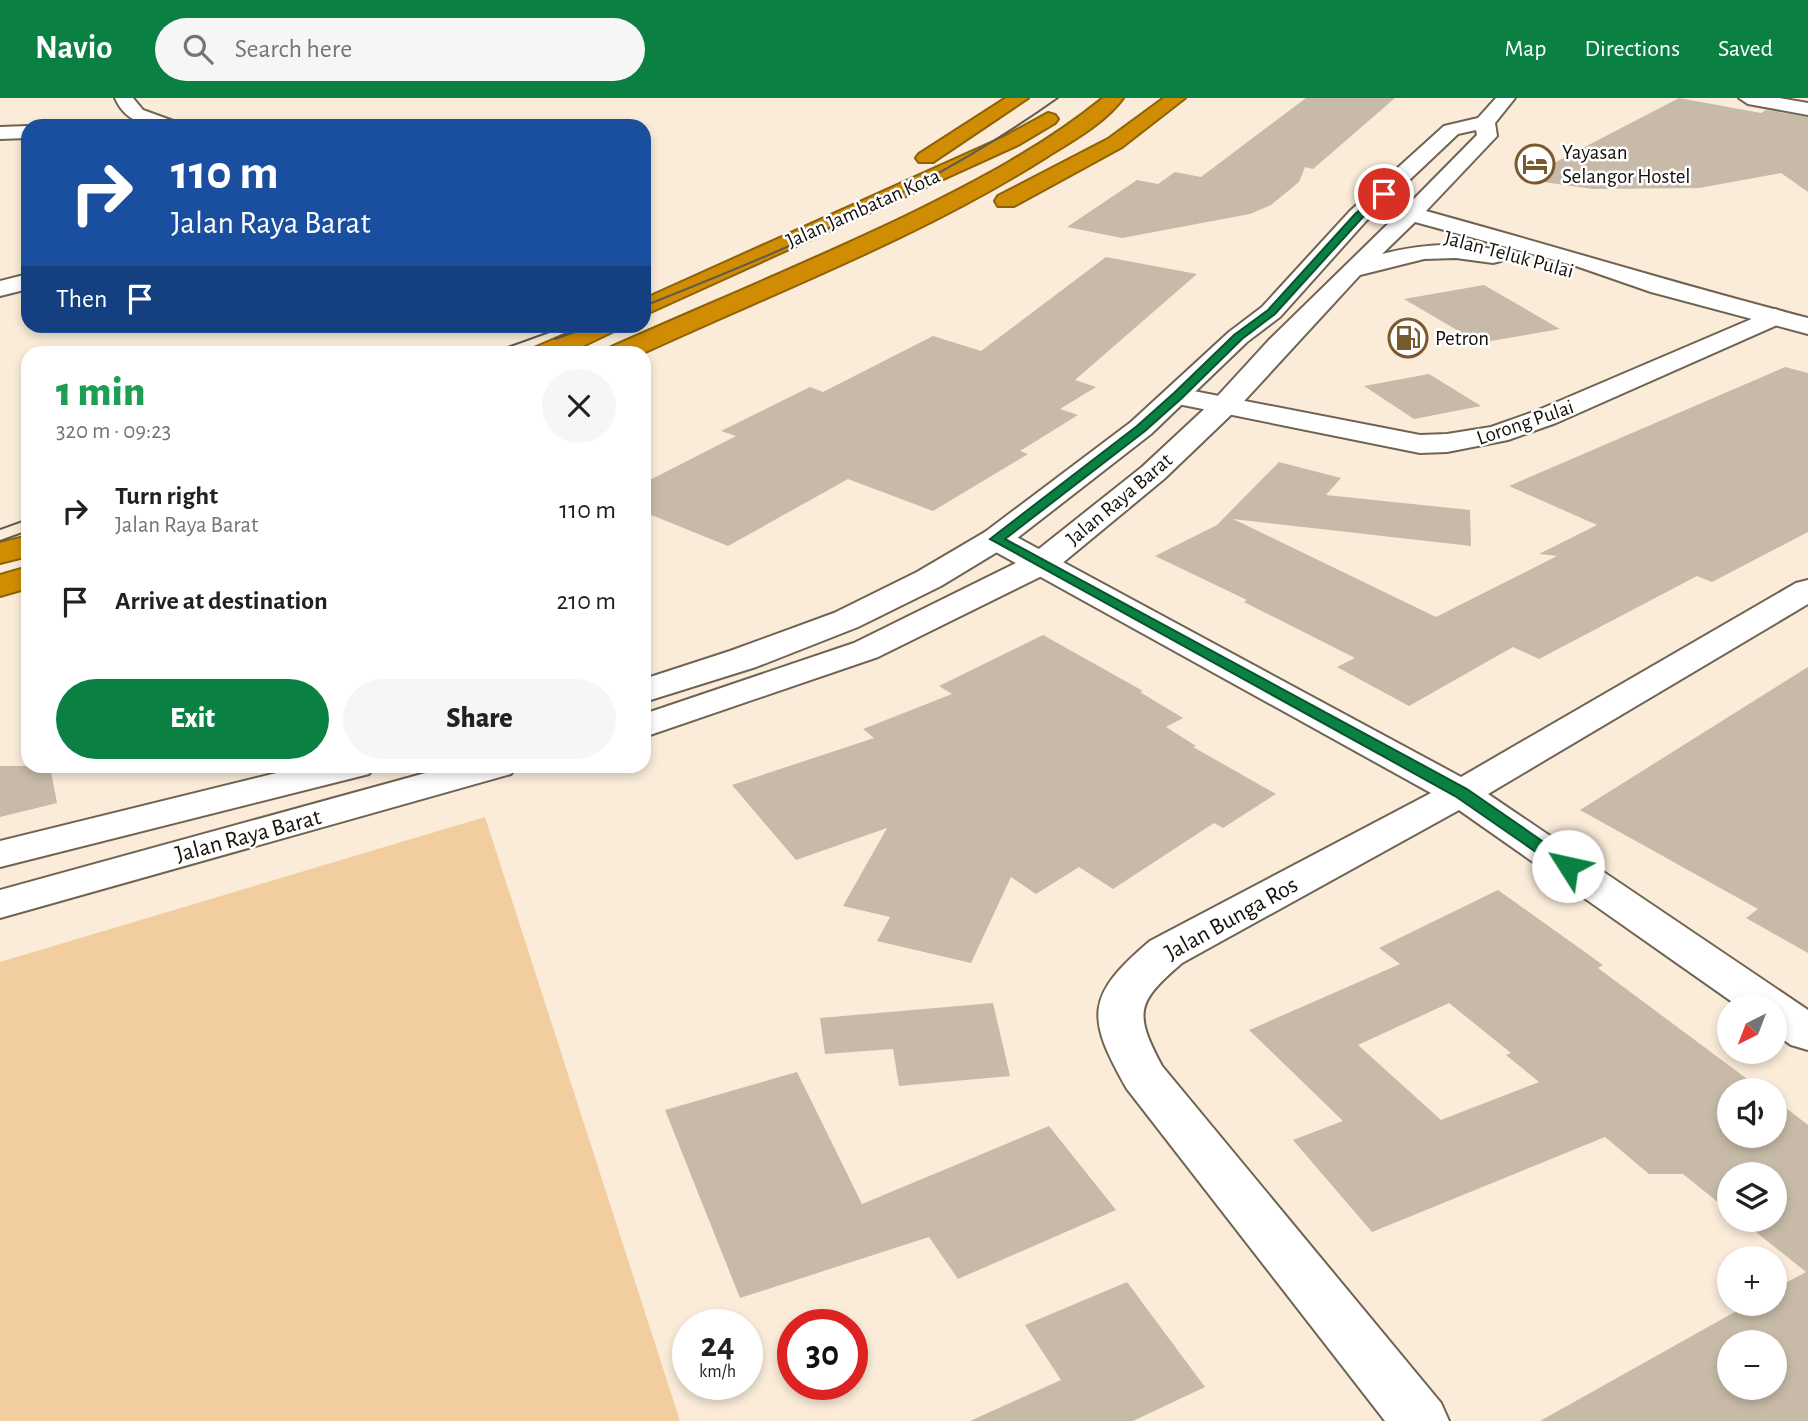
<!DOCTYPE html>
<meta charset="utf-8">
<style>
body{margin:0;font-family:"Alegreya Sans",sans-serif;background:#f6f6f6;color:#202124;height:100vh;display:flex;flex-direction:column;font-size:26px;white-space:nowrap}
*{box-sizing:border-box;margin:0}
p{font-size:23px;color:#757577}
.icon{flex:none;width:38px;height:38px;fill:none;stroke:currentColor;stroke-width:2;stroke-linecap:round;stroke-linejoin:round}
.map{position:relative;flex:1;overflow:hidden}
.sheet{position:absolute;left:21px;top:248px;width:630px;height:427px;display:flex;flex-direction:column;background:#fff;border-radius:21px;box-shadow:0 4px 10px #0003}
.sheet>*{flex:none}
.banner{position:absolute;left:21px;top:21px;width:630px;height:214px;border-radius:21px;box-shadow:0 4px 10px #0003;background:#1a4fa0;color:#fff;overflow:hidden}
.needle{width:46px;rotate:222deg}
.controls{position:absolute;left:1717px;top:896px;display:grid;gap:14px}
.controls a{display:grid;place-items:center;width:70px;height:70px;border-radius:50%;background:#fff;box-shadow:0 4px 10px #0003;font-size:35px}
.speed{position:absolute;left:672px;top:1211px;display:flex;gap:14px;font-size:35px;font-weight:700;text-align:center}
.speed>*{display:grid;place-content:center;width:91px;height:91px;border-radius:50%;background:#fff;box-shadow:0 4px 10px #0003;line-height:1}
.speed small{font-size:18px;font-weight:400}
.speed .limit{border:10px solid #d22;background:#fff;color:#111}
.pin{position:absolute;display:grid;place-items:center;width:60px;height:60px;color:#fff;margin:-30px;border:4px solid #fff;border-radius:50%;box-shadow:0 2px 7px #0007}
.me{position:absolute;width:77px;margin:-38px;rotate:305deg;stroke-linejoin:round;filter:drop-shadow(0 0 5px #0008)}
.turn{display:flex;align-items:center;gap:24px;height:147px;padding:0 35px;font-size:32px}
.turn .icon{width:91px;height:91px;stroke-width:2.5}
.turn b{display:block;font-size:49px;line-height:60px}
.then{display:flex;align-items:center;height:66px;padding:0 35px;background:#0003;gap:14px;font-size:26px}
.round{display:grid;place-items:center;flex:none;width:74px;height:74px;border-radius:37px;background:#f6f6f6}
.headline{display:flex;align-items:center;justify-content:space-between;height:119px;padding:0 35px}
h1{font-size:42px;font-weight:800;line-height:52px;color:#1e9e55}
.action{display:flex;gap:14px;margin-top:auto;padding:14px 35px}
.action a{flex:1;height:80px;border-radius:42px;background:#0b8043;color:#fff;font-size:28px;font-weight:800;line-height:80px;text-align:center}
.action a+a{background:#f6f6f6;color:#202124}
ul{padding:0;list-style:none}
li{display:flex;align-items:center;gap:21px;height:91px;padding:0 35px}
li div{flex:1}
li b{display:block;font-size:26px}
li em{font-style:normal}
header{display:flex;align-items:center;gap:42px;box-sizing:border-box;height:98px;padding:0 35px;background:#0b8043;color:#fff}
header strong{font-size:33px}
nav{display:flex;gap:38px;margin-inline-start:auto;font-size:24px}
.search{width:490px;height:63px;background:#f6f6f6;display:flex;align-items:center;gap:18px;box-sizing:border-box;padding:0 24px;border-radius:38px;color:#757577;font-size:26px}
.map>svg:first-child{display:block}
</style>
<header>
<strong>Navio</strong>
<div class="search"><svg class="icon" aria-label="search" viewBox="0 0 24 24"><circle cx="10" cy="10" r="6"/><path d="M15 15l6 6"/></svg>Search here</div>
<nav><a>Map</a><a>Directions</a><a>Saved</a></nav>
</header>
<div class="map">
<svg width="1808" height="1323" viewBox="0 0 1808 1323">
<rect width="100%" height="100%" fill="#faecd9"/>
<path fill="#f1cd9f" d="M485,719l195,604h-680v-459z"/>
<path fill="#c7baa8" fill-rule="evenodd" d="M1306,0h89l-82,71 -8,-2 -6,15 -28,23 -21,9 -128,24 -55,-11 70,-47 21,4 17,-12 26,5z
M1679,0l82,15 5,-3 42,7v75l-27,-19 -82,15 -106,1 -70,-10z
M1106,159l91,17 -122,106 21,7 -36,22 18,6 -58,36 8,3 -95,57 -85,-32 -120,67 -84,-34v-29l92,-47 -15,-5 89,-44 13,5 110,-56 48,15z
M1484,187l76,44 -81,14 -75,-44z
M1785,269l23,6v159l-96,50 -15,-6 -158,83 -26,-12 -104,59 -72,-39 18,-9 -111,-56 3,-2 -92,-44 62,-31 62,-63 62,16 -15,17 144,15 1,36 -238,-27 203,98 121,-61 -18,-2 58,-29 -88,-39z
M1429,276l52,32 -67,13 -50,-33z
M1043,537l100,56 -3,1 43,26 -17,9 30,19 -3,1 83,47 -53,34 -9,-5 -101,66 -34,-22 -43,27 -25,-17 -40,86 -94,-22 13,-24 -47,-11 44,-78 -91,32 -64,-75 142,-47 -11,-9 89,-35 -13,-8z
M1808,569v286l-62,-35 12,-9 -178,-99z
M0,668h50l7,37 -57,14z
M1498,792l105,75 -5,3 164,122h-33v46h45v-37l34,26v296h-268l209,-117h25v-15l32,-17 -65,-52h33v-46h-45v37l-46,-37h-34l-44,-37 -233,95 -79,-92 50,-19 -94,-91 151,-66 -21,-16zM1449,905l62,50 -5,2 33,27 -98,38 -83,-75zM1729,1244h45v46h-45z
M993,905l17,73 -111,10 -6,-37 -68,5 -5,-36z
M797,974l65,132 187,-78 67,84 -158,69 -29,-42 -189,61 -75,-188z
M1127,1184l78,105 -72,34h-163l91,-41 -36,-55z"/>
<g fill="none" stroke-linecap="round" stroke-linejoin="round">
<defs>
<path id="street" d="M115,0h18l10,12 33,12 3,4c-27,0 -52,0 -64,-28z
M1739,0h40l29,5v12l-60,-11z
M28,28v12l-28,1v-12z
M28,176v15l-28,7v-15z
M1775,211l9,3 4,5 -4,5 -228,101 -48,17 -61,12 -27,1 -242,-49 -10,-2 -4,-6 4,-6 10,-2 242,47 27,-1 44,-7 45,-16z
M996,431l11,3 454,245 335,-194 12,-3v24l-320,190 320,216v40l-17,-5 -17,-12v-27h-36l-279,-196 -277,153c-45,39 -49,49 -20,103l279,337 8,18h-64l-258,-332c-41,-72 -42,-93 23,-148l281,-148 -446,-247 -5,-7 5,-7z"/>
<path id="secondary" d="M1496,0h19l-20,25 2,13 -71,75c128,35 254,74 382,107v16l-157,-42 -75,-26 -161,-44 -33,32c40,-10 79,-13 119,-3l4,5 -4,5 -8,2 -37,-5 -32,1 -64,16 -126,137 -70,67 -110,91 -176,87 -234,80v-23l210,-71 176,-87 112,-89 72,-67 55,-60 126,-123 -11,-3 -3,-5 3,-5 8,-2 15,4 70,-71 -1,-5 -18,4 -92,87 -86,96 -33,25 -96,92 -144,112 -66,40 -83,41 -102,40 -112,35v-23l86,-28 104,-38 83,-41 68,-40 146,-110 98,-90 33,-25 88,-96 94,-85 34,-8z
M305,668h69l-5,8 -369,93v-26z
M451,668h65l-5,8 -511,144v-28z"/>
<path id="highway" d="M1006,0h22l-95,64h-14l-3,-4 3,-4z
M1103,0h20c-17,24 -51,43 -75,58 -127,81 -271,135 -407,198h-36l4,-6c99,-44 199,-85 297,-132 69,-34 137,-69 197,-118z
M1164,0h21l-63,49 -108,59h-16l-3,-5 3,-5 110,-57z
M1048,15l7,2 3,4 -3,4 -37,22 -374,170v-16l360,-162z
M585,228h33l-4,5 -48,23h-36l4,-6z
M28,438v20l-28,7v-20z
M28,469v21l-28,8v-21z"/>
</defs>
<use href="#street" stroke="#6f6352" stroke-width="4"/>
<use href="#secondary" stroke="#6f6352" stroke-width="4"/>
<use href="#highway" stroke="#8f6106" stroke-width="4"/>
<use href="#street" fill="#fff" fill-rule="evenodd"/>
<use href="#secondary" fill="#fff" fill-rule="evenodd"/>
<use href="#highway" fill="#d08c03" fill-rule="evenodd"/>
<path stroke="#615a4f" stroke-width="2" d="M644,208c147,-58 285,-116 414,-208
M555,241l36,-13
M488,256l78,-28
M0,431l28,-10
M0,443l28,-10"/>
</g>
<path fill="#0b8043" stroke="#07532c" stroke-width="2" d="M1381,95l7,1 -26,24 -87,96 -33,25 -60,59 -37,33 -140,108 462,250 107,74 3,3 -3,4h-12l-107,-74 -465,-257 147,-113 37,-33 60,-58 34,-25 87,-96z"/>
<defs>
<symbol id="hotel-ring" viewBox="-11 -11 22 22"><circle r="9.5" fill="#fff" stroke="#795a2f" stroke-width="1.5"/><path d="M-6-4.5h1.5V1H6V5H4.5V3h-9V5H-6ZM-4 0a1.8 1.8 0 1 1 3.6 0ZM.5 0V-2.5h3Q6-2.5 6 0Z" fill="#795a2f"/></symbol>
<symbol id="fuel-ring" viewBox="-11 -11 22 22"><circle r="9.5" fill="#fff" stroke="#795a2f" stroke-width="1.5"/><path d="M-5.5-6h7V0h2V4h1.3V-2.5L3-4.5l.8-.8L6-3V5H2.5V1h-1V6h-7ZM-4.2-4.7v3.2H.2V-4.7Z" fill="#795a2f"/></symbol>
</defs>
<g fill-rule="evenodd">
<use href="#hotel-ring" x="1513" y="44" width="44" height="44"/>
<use href="#fuel-ring" x="1386" y="218" width="44" height="44"/>
</g>
<g text-anchor="middle" stroke-width="5" stroke-linejoin="round" paint-order="stroke">
<g font-size="21" fill="#16120b" stroke="#fff" text-anchor="start">
<text x="1562" y="61">Yayasan<tspan x="1562" dy="24">Selangor Hostel</tspan></text>
<text x="1435" y="247">Petron</text>
</g>
<g font-size="21" fill="#16120b" stroke="#fff">
<text transform="translate(863 110) rotate(-24)" y="7">Jalan Jambatan Kota</text>
<text transform="translate(1509 156) rotate(15)" y="7">Jalan Teluk Pulai</text>
<text transform="translate(1525 324) rotate(-19)" y="7">Lorong Pulai</text>
<text transform="translate(1119 401) rotate(-40)" y="7">Jalan Raya Barat</text>
</g>
<g font-size="24" fill="#16120b" stroke="#fff">
<text transform="translate(248 737) rotate(-15)" y="8">Jalan Raya Barat</text>
<text transform="translate(1231 820) rotate(-29)" y="8">Jalan Bunga Ros</text>
</g>
</g>
</svg>
<div class="controls">
<a><svg class="needle" viewBox="-14 -14 28 28"><path d="M0-13l5 13h-10z" fill="#e53935"/><path d="M0 13l5-13h-10z" fill="#757577"/></svg></a>
<a><svg class="icon" aria-label="sound" viewBox="0 0 24 24"><path d="M4 9h4l5-4v14l-5-4H4zM17 9q2 3 0 6"/></svg></a>
<a><svg class="icon" aria-label="layers" viewBox="0 0 24 24"><path d="M12 4l9 5-9 5-9-5zM3 14l9 5 9-5"/></svg></a>
<a>+</a>
<a>−</a>
</div>
<div class="speed"><div>24<small>km/h</small></div><div class="limit">30</div></div>
<div class="pin" style="left:1384px;top:96px;background:#d93025"><svg class="icon" aria-label="arrive" viewBox="0 0 24 24"><path d="M6 21V4h12l-3 4 3 4H6"/></svg></div>
<svg class="me" style="left:1568px;top:768px" viewBox="-20 -20 40 40"><circle r="19" fill="#fff"/><path d="M0-13L10 11 0 6-10 11z" fill="#0b8043"/></svg>
<div class="banner">
<div class="turn"><svg class="icon" aria-label="right" viewBox="0 0 24 24"><path d="M7 20v-9h11M14 6l5 5-5 5"/></svg><div><b>110 m</b>Jalan Raya Barat</div></div>
<div class="then">Then<svg class="icon" aria-label="arrive" viewBox="0 0 24 24"><path d="M6 21V4h12l-3 4 3 4H6"/></svg></div>
</div>
<section class="sheet">
<div class="headline"><div><h1>1 min</h1><p>320 m · 09:23</p></div><a class="round"><svg class="icon" aria-label="close" viewBox="0 0 24 24"><path d="M6 6l12 12M18 6L6 18"/></svg></a></div>
<ul>
<li><svg class="icon" aria-label="right" viewBox="0 0 24 24"><path d="M7 20v-9h11M14 6l5 5-5 5"/></svg><div><b>Turn right</b><p>Jalan Raya Barat</p></div><em>110 m</em></li>
<li><svg class="icon" aria-label="arrive" viewBox="0 0 24 24"><path d="M6 21V4h12l-3 4 3 4H6"/></svg><div><b>Arrive at destination</b></div><em>210 m</em></li>
</ul>
<div class="action"><a>Exit</a><a>Share</a></div>
</section>
</div>
